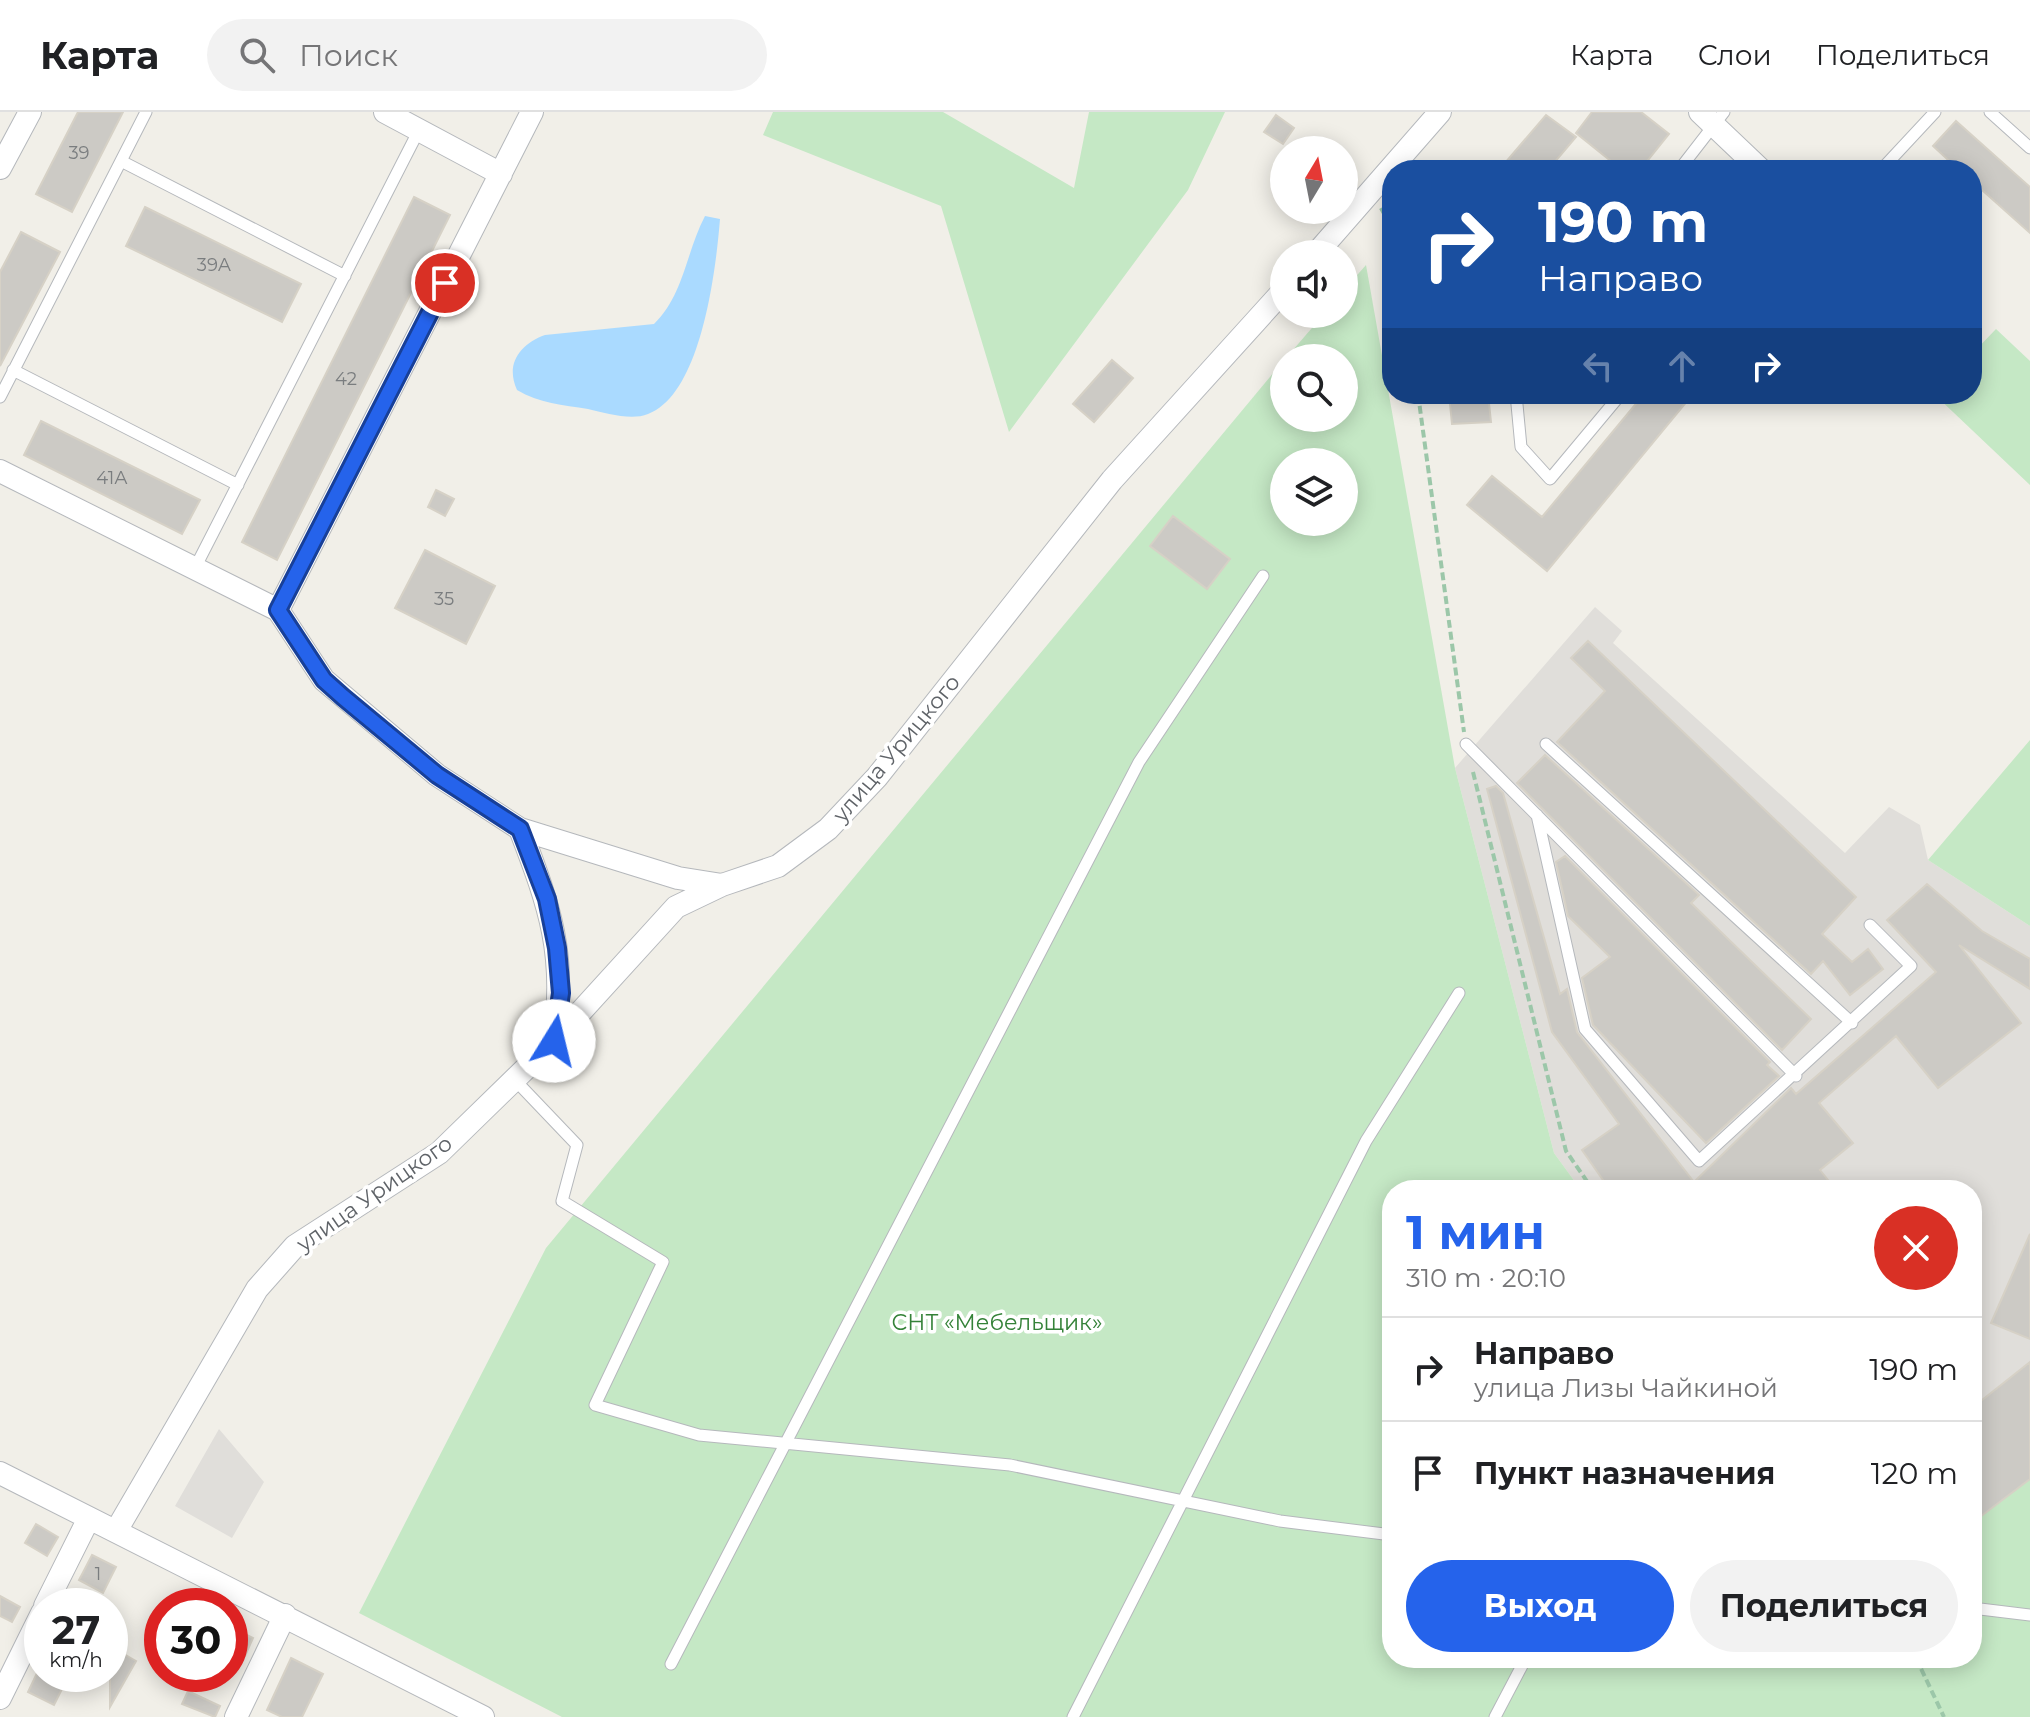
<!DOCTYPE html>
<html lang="ru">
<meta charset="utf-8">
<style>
body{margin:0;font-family:Montserrat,sans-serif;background:#f2f2f2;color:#202124;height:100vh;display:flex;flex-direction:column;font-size:30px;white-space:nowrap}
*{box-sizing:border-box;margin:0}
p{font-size:26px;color:#757577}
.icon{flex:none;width:44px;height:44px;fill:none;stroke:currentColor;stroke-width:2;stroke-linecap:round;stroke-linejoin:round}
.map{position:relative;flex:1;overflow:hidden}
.drawer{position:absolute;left:1382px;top:1068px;width:600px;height:488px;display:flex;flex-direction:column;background:#fff;border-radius:32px;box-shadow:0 4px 20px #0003}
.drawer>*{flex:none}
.banner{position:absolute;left:1382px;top:48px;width:600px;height:244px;border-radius:32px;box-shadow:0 4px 20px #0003;background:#1a4fa0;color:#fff;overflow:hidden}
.needle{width:52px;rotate:10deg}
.fabs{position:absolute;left:1270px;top:24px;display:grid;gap:16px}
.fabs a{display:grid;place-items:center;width:88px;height:88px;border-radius:50%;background:#fff;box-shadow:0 4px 20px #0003;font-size:40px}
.speed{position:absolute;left:24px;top:1476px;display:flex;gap:16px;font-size:40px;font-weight:700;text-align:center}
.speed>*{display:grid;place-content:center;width:104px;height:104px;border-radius:50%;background:#fff;box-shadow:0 4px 20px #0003;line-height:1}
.speed small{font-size:20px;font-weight:400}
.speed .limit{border:12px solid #d22;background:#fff;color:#111}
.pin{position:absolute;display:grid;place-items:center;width:68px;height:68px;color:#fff;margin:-34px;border:4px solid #fff;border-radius:50%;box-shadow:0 2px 8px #0007}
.me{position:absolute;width:88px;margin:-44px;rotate:9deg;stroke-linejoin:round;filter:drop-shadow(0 0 6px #0008)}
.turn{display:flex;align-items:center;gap:28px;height:168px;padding:0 24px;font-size:36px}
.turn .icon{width:104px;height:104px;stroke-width:2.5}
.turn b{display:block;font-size:56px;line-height:68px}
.lanes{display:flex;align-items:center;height:76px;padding:0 24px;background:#0003;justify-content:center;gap:40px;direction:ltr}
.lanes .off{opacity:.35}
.round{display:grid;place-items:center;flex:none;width:84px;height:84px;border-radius:42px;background:#f2f2f2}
.overview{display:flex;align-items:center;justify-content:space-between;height:136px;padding:0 24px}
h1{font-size:48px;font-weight:700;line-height:60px;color:#2563eb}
.action{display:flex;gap:16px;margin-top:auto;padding:16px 24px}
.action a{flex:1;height:92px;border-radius:48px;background:#2563eb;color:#fff;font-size:32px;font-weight:700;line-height:92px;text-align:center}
.action a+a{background:#f2f2f2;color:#202124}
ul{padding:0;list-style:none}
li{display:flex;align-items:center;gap:24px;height:104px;padding:0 24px;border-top:2px solid #e0e0e0}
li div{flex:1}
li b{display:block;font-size:30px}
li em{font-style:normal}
header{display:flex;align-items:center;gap:48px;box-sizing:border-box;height:112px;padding:0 40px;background:#fff;border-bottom:2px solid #e0e0e0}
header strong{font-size:38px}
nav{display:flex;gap:44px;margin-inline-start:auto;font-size:28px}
.search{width:560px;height:72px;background:#f2f2f2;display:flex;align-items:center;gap:20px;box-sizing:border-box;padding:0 28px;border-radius:44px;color:#757577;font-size:30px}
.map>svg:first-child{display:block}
</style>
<header>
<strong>Карта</strong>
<div class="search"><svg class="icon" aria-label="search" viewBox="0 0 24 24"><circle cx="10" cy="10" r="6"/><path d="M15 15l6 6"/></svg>Поиск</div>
<nav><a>Карта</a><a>Слои</a><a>Поделиться</a></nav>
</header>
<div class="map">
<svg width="2030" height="1605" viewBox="0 0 2030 1605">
<rect width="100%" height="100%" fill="#f1efe8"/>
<path fill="#e0deda" d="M1595,495l27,24 -9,12 232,210 44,-46 31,18 8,35 102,66v535l-58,42v-313h-391l-27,-37 -99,-385z
M219,1317l45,53 -32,56 -57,-32z"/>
<path fill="#c5e8c5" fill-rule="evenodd" d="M773,0h170l131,76 15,-76h136l-37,78 -179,242 -68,-226 -178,-71z
M1366,153l89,503 99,385 27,37h-189v468h580v-155l58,-42v256h-1468l-203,-104 187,-365 738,-888v58h60v-60h-58l38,-44h20v-24zM1284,350h60v60h-60z
M1996,217l34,32v124l-96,-91h38v-40z
M2030,628v186l-102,-66z"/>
<path fill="#aadaff" d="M705,104l15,3c-4,49 -18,175 -72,195 -17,7 -42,-1 -60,-5 -25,-4 -49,-6 -71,-19 -12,-26 3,-46 28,-55l109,-11c30,-29 32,-72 51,-108z"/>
<path fill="#cccac5" stroke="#d6d1c6" stroke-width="2" d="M78,0h45l-51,100 -36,-18z
M1592,0h49l28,22 -29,36h-18l-46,-37z
M1276,3l18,13 -11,16 -19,-12z
M1546,3l30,22 -28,33h-49z
M1956,9l74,66v46l-58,-52v-11h-13l-26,-24z
M414,85l36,18 -173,345 -35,-18z
M145,95l156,77 -19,38 -156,-76z
M21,120l39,20 -60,114v-94z
M1112,248l21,18 -39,44 -21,-18z
M1449,282h39l3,28 -39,2z
M1644,282h49l-146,177 -80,-66 25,-29 50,41z
M41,309l159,79 -18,34 -158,-79z
M436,378l18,9 -9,17 -17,-9z
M1173,404l57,43 -23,30 -57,-43z
M425,438l70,36 -29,58 -71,-36z
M1588,529l268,256 -34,37 30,28 16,-13 15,20 -33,26 -27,-34 -12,13 -254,-232 48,-51 -34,-33z
M1545,643l154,140 -8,8 120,116 -29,31 -265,-267z
M1496,674l7,7 57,201 7,-5 10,43 117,150 97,-94 5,6 140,-122 -49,-52 40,-36 55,47 48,28v30l-71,-44 62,78 -83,65 -42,-52 -77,67 34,40 -33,27 16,20h-226l-28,-40 37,-26 -67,-92 -65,-243z
M1565,744l205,206 -3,3 12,11 -73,67 -113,-118 -11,-47 28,-21 -42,-41 -12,-54z
M2030,1122v105l-39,-16z
M2030,1250v117l-58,44v-115z
M36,1412l22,13 -11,19 -22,-13z
M92,1443l24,12 -13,26 -24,-13z
M0,1484l20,11 -8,15 -12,-6z
M230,1515l23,11 -8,18 -15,-7z
M110,1534l26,15 -26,46z
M291,1546l32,16 -21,43h-20l-15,-7z
M37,1561l27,12 -10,20 -26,-13z
M188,1579l32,15 -5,11 -33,-13z"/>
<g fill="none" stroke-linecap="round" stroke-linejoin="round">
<defs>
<path id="service" d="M1990,0l40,36
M121,49l224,115
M1583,58h5
M1679,58l45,-58
M1881,58l54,-58
M13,258l225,115
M1516,282l5,53 29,32 71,-85
M0,285l146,-285
M195,456l224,-438
M1466,632l330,332
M1546,632l306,279
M1537,703l48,214 114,132 212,-195 -41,-41
M514,967l63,66 -15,56 101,61 -68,143 104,30 311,30 270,56 112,14
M1972,1496l58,7
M671,1552l468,-902 124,-186
M1073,1605l293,-576 93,-148
M1495,1605l31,-59"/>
<path id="minor" d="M385,0l116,62
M1700,0l61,58
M0,56l30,-56
M1316,142l124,-142
M0,359l278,139 46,70 113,95 83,54 158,49 44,7
M278,498l254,-498
M520,717c30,78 47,127 34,212
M0,1361l483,244
M116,1419l141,-242 38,-43 144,-93 115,-112 122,-134 46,-22 56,-19 50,-37 49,-52 235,-297 172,-190
M45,1494l44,-88
M0,1586l42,-85
M236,1605l49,-102"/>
</defs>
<use href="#service" stroke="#b5b8bc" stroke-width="13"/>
<use href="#minor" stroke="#b5b8bc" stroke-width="24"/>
<path stroke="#9cc7a9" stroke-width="4" stroke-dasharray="8 4" stroke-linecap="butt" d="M1381,96l11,20
M1418,282l46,338
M1473,660l93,379 27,39
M1916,1546l28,59"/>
<use href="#service" stroke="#fff" stroke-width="11"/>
<use href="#minor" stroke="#fff" stroke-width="22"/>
</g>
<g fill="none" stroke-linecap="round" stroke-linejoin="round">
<defs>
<path id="route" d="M445,171l-167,327 46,70 19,17 94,78 83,54 27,70 10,49 4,45 -7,48"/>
</defs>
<use href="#route" stroke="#184099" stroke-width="20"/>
<use href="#route" stroke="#2563eb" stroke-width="14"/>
</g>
<g text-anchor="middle" stroke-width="7" stroke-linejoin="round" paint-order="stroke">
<g font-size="18" fill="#7a7d7f">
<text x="79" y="47">39</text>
<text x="214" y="159">39А</text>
<text x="346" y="273">42</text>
<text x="112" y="372">41А</text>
<text x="444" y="493">35</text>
<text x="98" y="1468">1</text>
</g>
<g font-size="22" fill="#5f6368" stroke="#fff">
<text transform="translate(896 636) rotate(-50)" y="8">улица Урицкого</text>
<text transform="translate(374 1081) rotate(-35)" y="8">улица Урицкого</text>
</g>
<g font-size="22" fill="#348238" stroke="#fff">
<text x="997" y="1218">СНТ «Мебельщик»</text>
</g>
</g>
</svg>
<div class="fabs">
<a><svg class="needle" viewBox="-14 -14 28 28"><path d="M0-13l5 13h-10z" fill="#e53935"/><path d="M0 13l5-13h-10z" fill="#757577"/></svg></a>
<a><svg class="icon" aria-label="sound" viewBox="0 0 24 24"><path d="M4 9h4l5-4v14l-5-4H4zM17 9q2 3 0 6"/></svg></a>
<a><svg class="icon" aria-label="search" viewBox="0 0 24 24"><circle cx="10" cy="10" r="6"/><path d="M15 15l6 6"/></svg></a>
<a><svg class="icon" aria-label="layers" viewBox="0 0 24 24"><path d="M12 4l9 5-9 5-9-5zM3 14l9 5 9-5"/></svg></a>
</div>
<div class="speed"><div>27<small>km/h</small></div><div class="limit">30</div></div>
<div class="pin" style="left:445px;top:171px;background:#d93025"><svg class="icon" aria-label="arrive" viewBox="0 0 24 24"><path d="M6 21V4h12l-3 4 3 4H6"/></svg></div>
<svg class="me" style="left:554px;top:929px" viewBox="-20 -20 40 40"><circle r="19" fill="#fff"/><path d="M0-13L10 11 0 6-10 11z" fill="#2563eb"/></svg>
<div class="banner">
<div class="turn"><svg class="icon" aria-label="right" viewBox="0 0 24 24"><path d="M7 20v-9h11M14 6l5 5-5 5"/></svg><div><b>190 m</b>Направо</div></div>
<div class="lanes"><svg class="icon off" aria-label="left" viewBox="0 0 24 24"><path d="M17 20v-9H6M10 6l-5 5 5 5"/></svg><svg class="icon off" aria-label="ahead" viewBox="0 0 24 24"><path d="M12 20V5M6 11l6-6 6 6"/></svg><svg class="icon" aria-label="right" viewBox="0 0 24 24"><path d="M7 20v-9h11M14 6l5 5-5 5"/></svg></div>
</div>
<section class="drawer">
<div class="overview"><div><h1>1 мин</h1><p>310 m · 20:10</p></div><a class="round" style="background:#d93025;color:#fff"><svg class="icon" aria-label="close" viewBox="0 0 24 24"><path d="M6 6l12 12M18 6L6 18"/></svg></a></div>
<ul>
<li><svg class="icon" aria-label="right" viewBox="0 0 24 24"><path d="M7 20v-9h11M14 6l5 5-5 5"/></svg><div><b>Направо</b><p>улица Лизы Чайкиной</p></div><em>190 m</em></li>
<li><svg class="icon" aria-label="arrive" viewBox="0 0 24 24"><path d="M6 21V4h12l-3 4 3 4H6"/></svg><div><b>Пункт назначения</b></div><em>120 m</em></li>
</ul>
<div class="action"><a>Выход</a><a>Поделиться</a></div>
</section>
</div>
